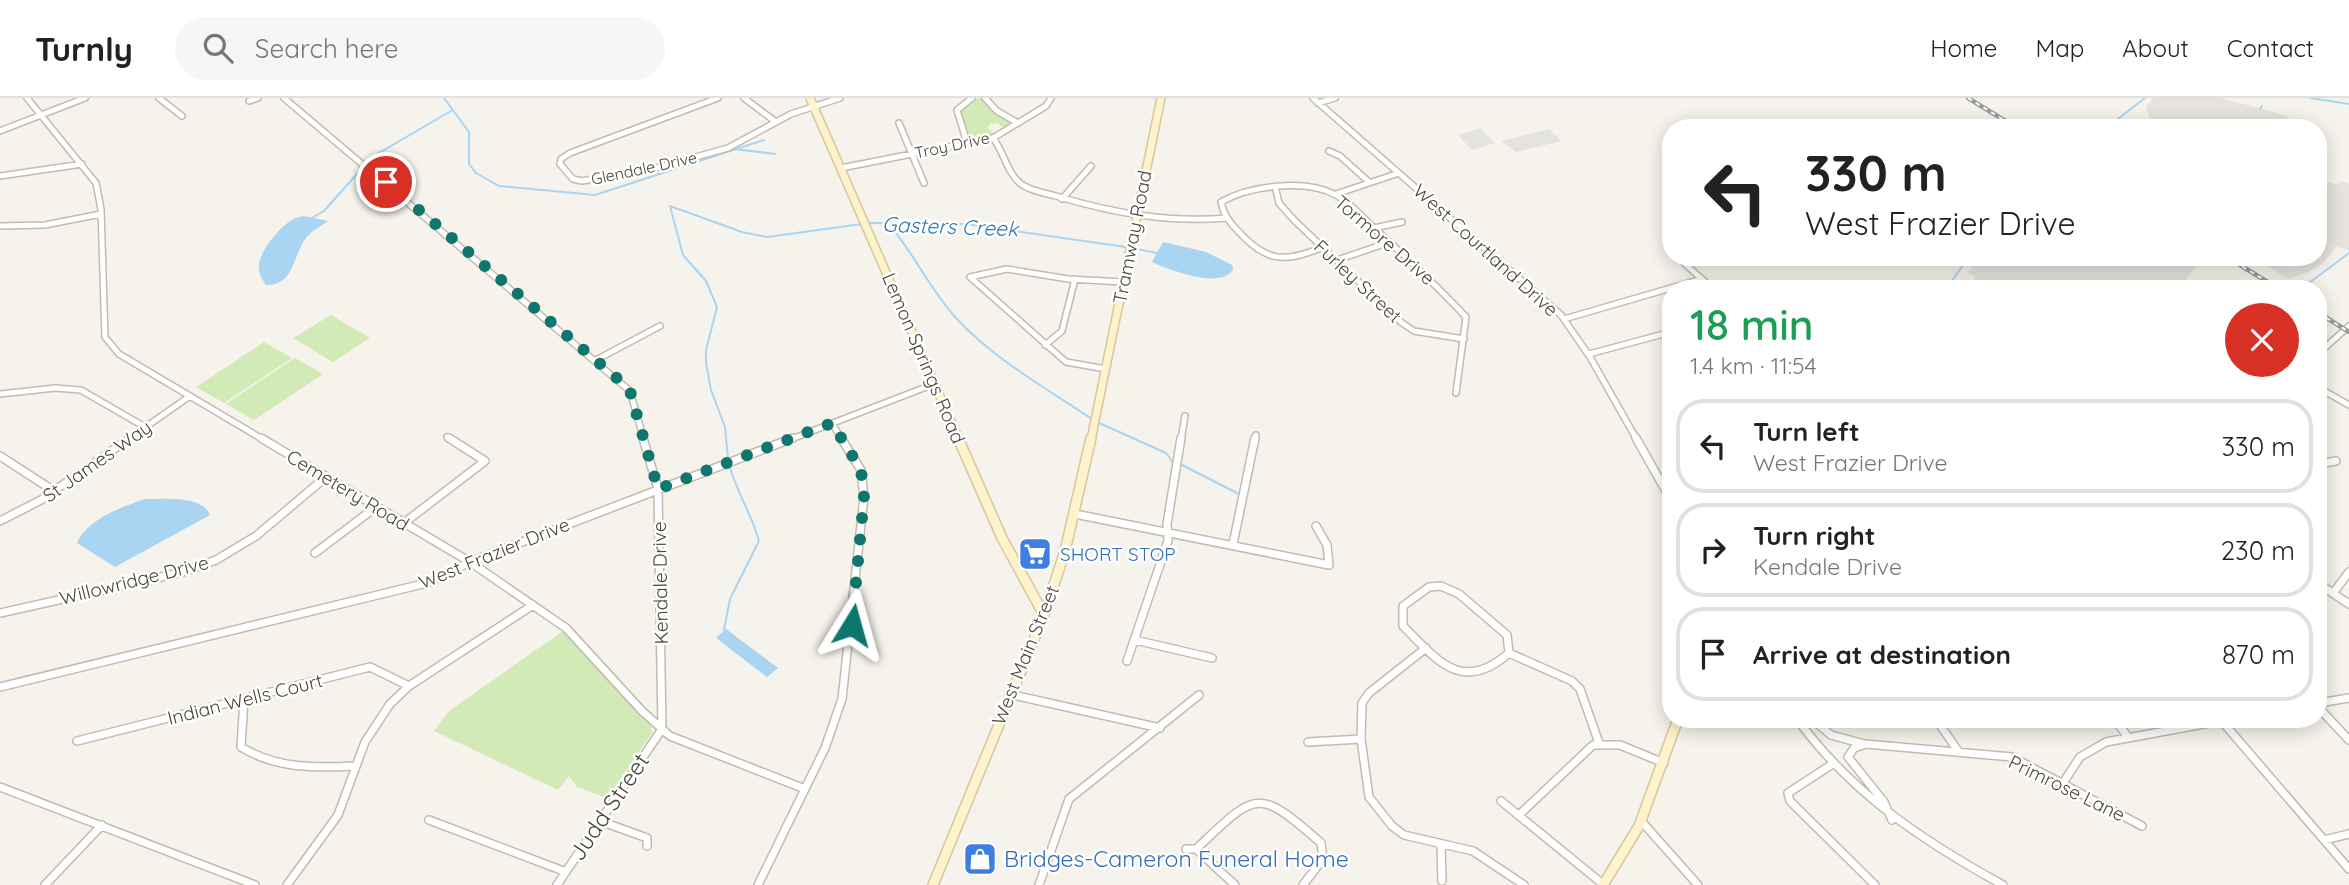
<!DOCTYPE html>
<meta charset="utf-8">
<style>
body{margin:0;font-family:Quicksand,sans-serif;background:#f6f6f6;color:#222;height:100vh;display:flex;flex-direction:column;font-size:26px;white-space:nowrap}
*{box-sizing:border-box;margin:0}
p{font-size:23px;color:#767676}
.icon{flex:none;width:38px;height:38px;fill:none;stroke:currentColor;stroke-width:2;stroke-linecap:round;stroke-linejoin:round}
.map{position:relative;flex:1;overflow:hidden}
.sheet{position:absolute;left:1662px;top:182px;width:665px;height:448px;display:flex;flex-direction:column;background:#fff;border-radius:28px;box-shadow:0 4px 18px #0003}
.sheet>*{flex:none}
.banner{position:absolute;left:1662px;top:21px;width:665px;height:147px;border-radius:28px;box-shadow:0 4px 18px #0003;background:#fff;color:#222;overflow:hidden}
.pin{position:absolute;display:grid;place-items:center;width:60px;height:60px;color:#fff;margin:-30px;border:4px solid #fff;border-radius:50%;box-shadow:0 2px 7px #0007}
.me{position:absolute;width:77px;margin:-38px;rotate:8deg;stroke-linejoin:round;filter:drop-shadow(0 0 5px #0008)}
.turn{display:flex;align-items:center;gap:24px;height:147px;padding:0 28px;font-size:32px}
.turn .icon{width:91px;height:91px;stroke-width:2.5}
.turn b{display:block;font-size:49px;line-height:60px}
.round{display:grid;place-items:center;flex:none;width:74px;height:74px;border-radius:37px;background:#f6f6f6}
.summary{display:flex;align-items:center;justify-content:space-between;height:119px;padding:0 28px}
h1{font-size:42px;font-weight:600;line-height:52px;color:#1e9e55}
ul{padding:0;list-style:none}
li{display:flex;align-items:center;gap:21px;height:94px;margin:0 14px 10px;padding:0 14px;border:4px solid #e0e0e0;border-radius:28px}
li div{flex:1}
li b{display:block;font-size:26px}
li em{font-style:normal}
header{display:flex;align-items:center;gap:42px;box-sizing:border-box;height:98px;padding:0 35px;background:#fff;border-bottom:2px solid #e0e0e0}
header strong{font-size:33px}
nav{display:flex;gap:38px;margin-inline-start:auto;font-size:24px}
.search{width:490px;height:63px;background:#f6f6f6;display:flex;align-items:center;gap:18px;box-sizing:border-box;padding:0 24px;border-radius:38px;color:#767676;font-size:26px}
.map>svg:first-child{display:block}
</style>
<header>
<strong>Turnly</strong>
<div class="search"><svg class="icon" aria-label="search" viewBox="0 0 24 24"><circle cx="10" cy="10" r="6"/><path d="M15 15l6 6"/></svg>Search here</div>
<nav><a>Home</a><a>Map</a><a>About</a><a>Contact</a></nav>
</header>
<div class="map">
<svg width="2349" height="787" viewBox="0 0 2349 787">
<rect width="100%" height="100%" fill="#f6f3ec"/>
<path fill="#e6e2dd" d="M2153,0h68l67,18 -7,12h-129l-6,-21z
M2319,81l20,6 1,-4 9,3v67l-13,-5 -11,15 -14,10 -23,8 -35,-22h66z
M1988,159l7,4 11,-4 196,1 -23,31h-209l5,-12 -7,-4 5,-10z"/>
<path fill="#d2eab5" d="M983,0l33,25 -9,6 -10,-6 -7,1 -3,4 8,6 -27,7 -9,-31 10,-10z
M331,217l39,23 -37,24 -40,-24z
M264,244l28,16 -68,45 -28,-16z
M295,260l28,16 -69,46 -28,-16z
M563,533l88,95 1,7 -45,65 -30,-11 -8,-11 -11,14 -124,-59 15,-20z"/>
<path fill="#e5e3e0" d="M1480,30l15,15 -23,7 -14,-15z
M1549,31l13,12 -46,11 -15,-11z"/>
<path fill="#a9d4f2" d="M304,118l24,5c-6,5 -17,10 -22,17 -13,17 -12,48 -40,47 -5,-7 -8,-13 -7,-22 4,-17 27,-46 45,-47z
M1163,144l43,10 26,13 1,5c-15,19 -58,1 -77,-6l-4,-2z
M145,401c19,0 58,-4 65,16l-95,52 -38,-24c10,-24 45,-36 68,-44z
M726,531l52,39 -11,9 -51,-39z"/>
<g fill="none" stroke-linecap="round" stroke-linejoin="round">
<path stroke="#a9d4f2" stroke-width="2" d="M444,0l25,34v32l7,9 23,13 96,9 169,-55
M2310,0l39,6
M2260,11l2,-3
M2106,30l39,-30
M735,51l40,5
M310,121l14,-8 48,-54 79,-46
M868,125l97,1 161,23
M888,125c26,30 42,67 69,96 38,41 89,69 135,100
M1132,150l25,5
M2279,190l26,-2 44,-33
M1946,191l23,-32
M1097,324l69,31 6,8
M728,361l-3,-32 -14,-37 -5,-27v-13l11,-43 -11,-26 -23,-26 -13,-49 72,26 25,5 95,-13
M1182,367l57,29
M724,532l6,-31 29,-58c-7,-27 -23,-49 -30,-77"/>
<defs>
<path id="street-far1" d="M27,0l69,85 5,26 4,128 14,17 145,86
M159,0l23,18
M284,0l346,293 14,49
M718,0l-148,55 -9,6 -1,5 13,15 9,2 74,-13 72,-20 63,-34 49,-16
M744,0l32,24
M985,0l12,13 21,12
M1313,0l248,217 29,42 47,83
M249,3l9,-3
M1318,5l17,-5
M899,25l25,60
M0,33l85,-33
M993,40c11,14 14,35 28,46 9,7 24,9 35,12 57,17 112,27 171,22
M967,45l-10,-33 15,-12
M1329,53l11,5 29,26
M841,70l152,-30 53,-32 5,-8
M0,78l82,-12
M1276,92l3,13 15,17 108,103 12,8 50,8
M1336,96l63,-21
M1062,101l29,-33
M0,128l45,-1 56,-11
M1374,130l28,-6
M1321,150c-38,15 -55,14 -84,-18 -8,-8 -14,-16 -16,-28 29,-17 85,-23 115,-7 14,7 26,22 37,32 32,29 63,58 93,90l-10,76
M1337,162l53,-18
M1685,166l28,25
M1564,221l138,-40
M1045,247l17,-14 13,-52
M2319,255l30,-27
M1589,256l82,-22
M596,262l64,-34
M1106,271l-40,-7 -96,-85 37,-8 61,10 55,3
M2319,290l30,17
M0,296l55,-6 26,2 64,37
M832,325l10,17
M447,339l4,3
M127,342l63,-44
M789,342l145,-56
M1181,342l4,-24
M1255,342l1,-5"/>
<path id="street" d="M261,340l209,124 96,66 76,83 28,25 135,53
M1636,340l35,62
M0,358l54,35
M2319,366l17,-3
M1075,416l254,51 -2,-20 -11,-19
M0,423l41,-21 89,-62
M404,425l81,-62 -36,-23
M1233,446l22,-106
M315,455l61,-46
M2319,486l30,20
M1441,488l18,8 48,41 2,18c-47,41 -71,8 -106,-27v-20l26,-19z
M2334,494l15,-20
M0,515l183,-41 33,-12 40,-24 70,-59
M1135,542l77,18
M1426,550l-57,45 -7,10 -1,36 8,58 23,29 12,9 69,16 51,34
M1509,555l63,28 8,8 19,54
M1127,563l41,-120 -1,-17 14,-86
M0,589l427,-104 43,-21 323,-124
M1009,596l151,34
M244,601l-3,48c36,22 74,21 115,19
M2319,605l30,-5
M2319,610l30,32
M1797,621c55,75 126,122 206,166
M1812,621l19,16 33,9
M1936,621l22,32
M2114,621l15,19
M2220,621l129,150
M77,643l293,-74 39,19
M1308,644l53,-3
M1831,667l-43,28 2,8 85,84
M2063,685l17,-26 26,-15 125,-23
M0,689l255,98
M1501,703l103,84
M1519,717l74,-70h27l44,18
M429,722l137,52
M1892,722l-8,-18 -36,-45 6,-9 12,-4 146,13 130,69
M600,723l47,17v8
M1643,725l55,62
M2324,742l25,-6
M1441,748l1,35
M1186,751h10l39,36
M1196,751c61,-57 60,-63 125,-6l2,16 -20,26
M45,787l57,-60
M287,787l51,-70 27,-73 25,-38 19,-18 124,-81
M557,787l105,-156 -4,-240 -15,-51
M758,787l67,-137 17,-49 22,-202 -3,-27 -20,-32
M1039,787l30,-86 130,-104"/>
<path id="secondary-far1" d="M810,0l149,342
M1091,342l70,-342"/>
<path id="secondary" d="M958,340l44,100 42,77
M933,787l111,-270 21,-64 26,-113
M1603,787l36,-59 39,-107"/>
</defs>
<use href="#street-far1" stroke="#c2bbae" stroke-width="8"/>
<use href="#street" stroke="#c2bbae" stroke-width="10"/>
<use href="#secondary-far1" stroke="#d6c79b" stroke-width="10"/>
<use href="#secondary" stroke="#d6c79b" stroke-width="12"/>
<use href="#street-far1" stroke="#fff" stroke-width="5"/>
<use href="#street" stroke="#fff" stroke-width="7"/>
<use href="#secondary-far1" stroke="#fff3cd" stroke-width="7"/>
<use href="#secondary" stroke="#fff3cd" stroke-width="9"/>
<defs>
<path id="rail" d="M1968,0l49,30
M2227,159l52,32
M2319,215l30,19"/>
</defs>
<use href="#rail" stroke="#9a9a9a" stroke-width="4.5"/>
<use href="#rail" stroke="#fff" stroke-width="2" stroke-dasharray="4.5" stroke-linecap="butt"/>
</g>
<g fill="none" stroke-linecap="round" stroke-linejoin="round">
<path stroke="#0f766e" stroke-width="12" stroke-dasharray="0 21.6" d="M386,84l239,203 5,6 28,98 174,-66 29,47 3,27 -12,128"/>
</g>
<defs>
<symbol id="supermarket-square" viewBox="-11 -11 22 22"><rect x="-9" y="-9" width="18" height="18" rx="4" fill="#3f7fe0" stroke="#fff"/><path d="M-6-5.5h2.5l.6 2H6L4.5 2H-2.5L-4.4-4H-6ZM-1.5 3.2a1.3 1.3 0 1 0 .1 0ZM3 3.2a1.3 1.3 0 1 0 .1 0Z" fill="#fff"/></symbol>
<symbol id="shop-square" viewBox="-11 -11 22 22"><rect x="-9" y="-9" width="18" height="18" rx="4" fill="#3f7fe0" stroke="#fff"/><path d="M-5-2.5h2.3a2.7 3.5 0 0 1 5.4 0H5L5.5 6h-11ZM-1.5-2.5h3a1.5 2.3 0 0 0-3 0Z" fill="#fff"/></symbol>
</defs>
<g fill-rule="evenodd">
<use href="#supermarket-square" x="1016" y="437" width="38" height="38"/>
<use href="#shop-square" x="961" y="742" width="38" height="38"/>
</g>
<g text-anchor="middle" stroke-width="5" stroke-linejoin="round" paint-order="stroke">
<g font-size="16" fill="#4b4439" stroke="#fff">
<text transform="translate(952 47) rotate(-12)" y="6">Troy Drive</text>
<text transform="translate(644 70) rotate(-12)" y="6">Glendale Drive</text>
</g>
<g font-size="19" fill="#4b4439" stroke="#fff">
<text transform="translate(1132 139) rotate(-79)" y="7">Tramway Road</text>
<text transform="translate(1385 142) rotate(41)" y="7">Tormore Drive</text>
<text transform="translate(1486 152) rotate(42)" y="7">West Courtland Drive</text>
<text transform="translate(1358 183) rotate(43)" y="7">Furley Street</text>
<text transform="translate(924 260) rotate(67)" y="7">Lemon Springs Road</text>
<text transform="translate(97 363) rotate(-35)" y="7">St James Way</text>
<text transform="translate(348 392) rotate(31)" y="7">Cemetery Road</text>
<text transform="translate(494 455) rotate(-22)" y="7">West Frazier Drive</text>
<text transform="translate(134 482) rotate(-14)" y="7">Willowridge Drive</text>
<text transform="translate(660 485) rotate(-91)" y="7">Kendale Drive</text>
<text transform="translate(1025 557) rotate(-68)" y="7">West Main Street</text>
<text transform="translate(245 601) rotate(-14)" y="7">Indian Wells Court</text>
<text transform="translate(2067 690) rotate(26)" y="7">Primrose Lane</text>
</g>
<g font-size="19" fill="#366cbe" stroke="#fff" text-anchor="start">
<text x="1060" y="463">SHORT STOP</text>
</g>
<g font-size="21" font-style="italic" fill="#2e7ab2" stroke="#fff">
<text transform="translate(950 129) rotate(2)" y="7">Gasters Creek</text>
</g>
<g font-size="23" fill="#4b4439" stroke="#fff">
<text transform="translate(609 709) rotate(-56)" y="8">Judd Street</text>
</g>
<g font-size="23" fill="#366cbe" stroke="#fff" text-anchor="start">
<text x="1004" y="769">Bridges-Cameron Funeral Home</text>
</g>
</g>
</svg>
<div class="pin" style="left:386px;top:84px;background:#d93025"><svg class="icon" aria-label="arrive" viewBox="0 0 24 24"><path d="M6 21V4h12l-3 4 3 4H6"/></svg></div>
<svg class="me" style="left:852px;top:527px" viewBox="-20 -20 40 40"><path d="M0-17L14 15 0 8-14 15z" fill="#0f766e" stroke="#fff" stroke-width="4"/></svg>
<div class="banner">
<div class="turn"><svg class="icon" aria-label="left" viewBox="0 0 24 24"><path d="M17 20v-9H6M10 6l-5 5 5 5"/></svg><div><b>330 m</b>West Frazier Drive</div></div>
</div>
<section class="sheet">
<div class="summary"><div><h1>18 min</h1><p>1.4 km · 11:54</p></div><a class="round" style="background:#d93025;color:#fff"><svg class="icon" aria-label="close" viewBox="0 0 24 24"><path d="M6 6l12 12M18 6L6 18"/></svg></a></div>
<ul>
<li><svg class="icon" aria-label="left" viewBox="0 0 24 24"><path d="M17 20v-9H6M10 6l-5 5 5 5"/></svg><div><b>Turn left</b><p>West Frazier Drive</p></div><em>330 m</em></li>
<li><svg class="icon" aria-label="right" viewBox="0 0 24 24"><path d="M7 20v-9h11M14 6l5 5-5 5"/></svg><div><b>Turn right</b><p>Kendale Drive</p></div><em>230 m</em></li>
<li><svg class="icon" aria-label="arrive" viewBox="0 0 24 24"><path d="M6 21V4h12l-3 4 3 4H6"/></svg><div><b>Arrive at destination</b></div><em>870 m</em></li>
</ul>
</section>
</div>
